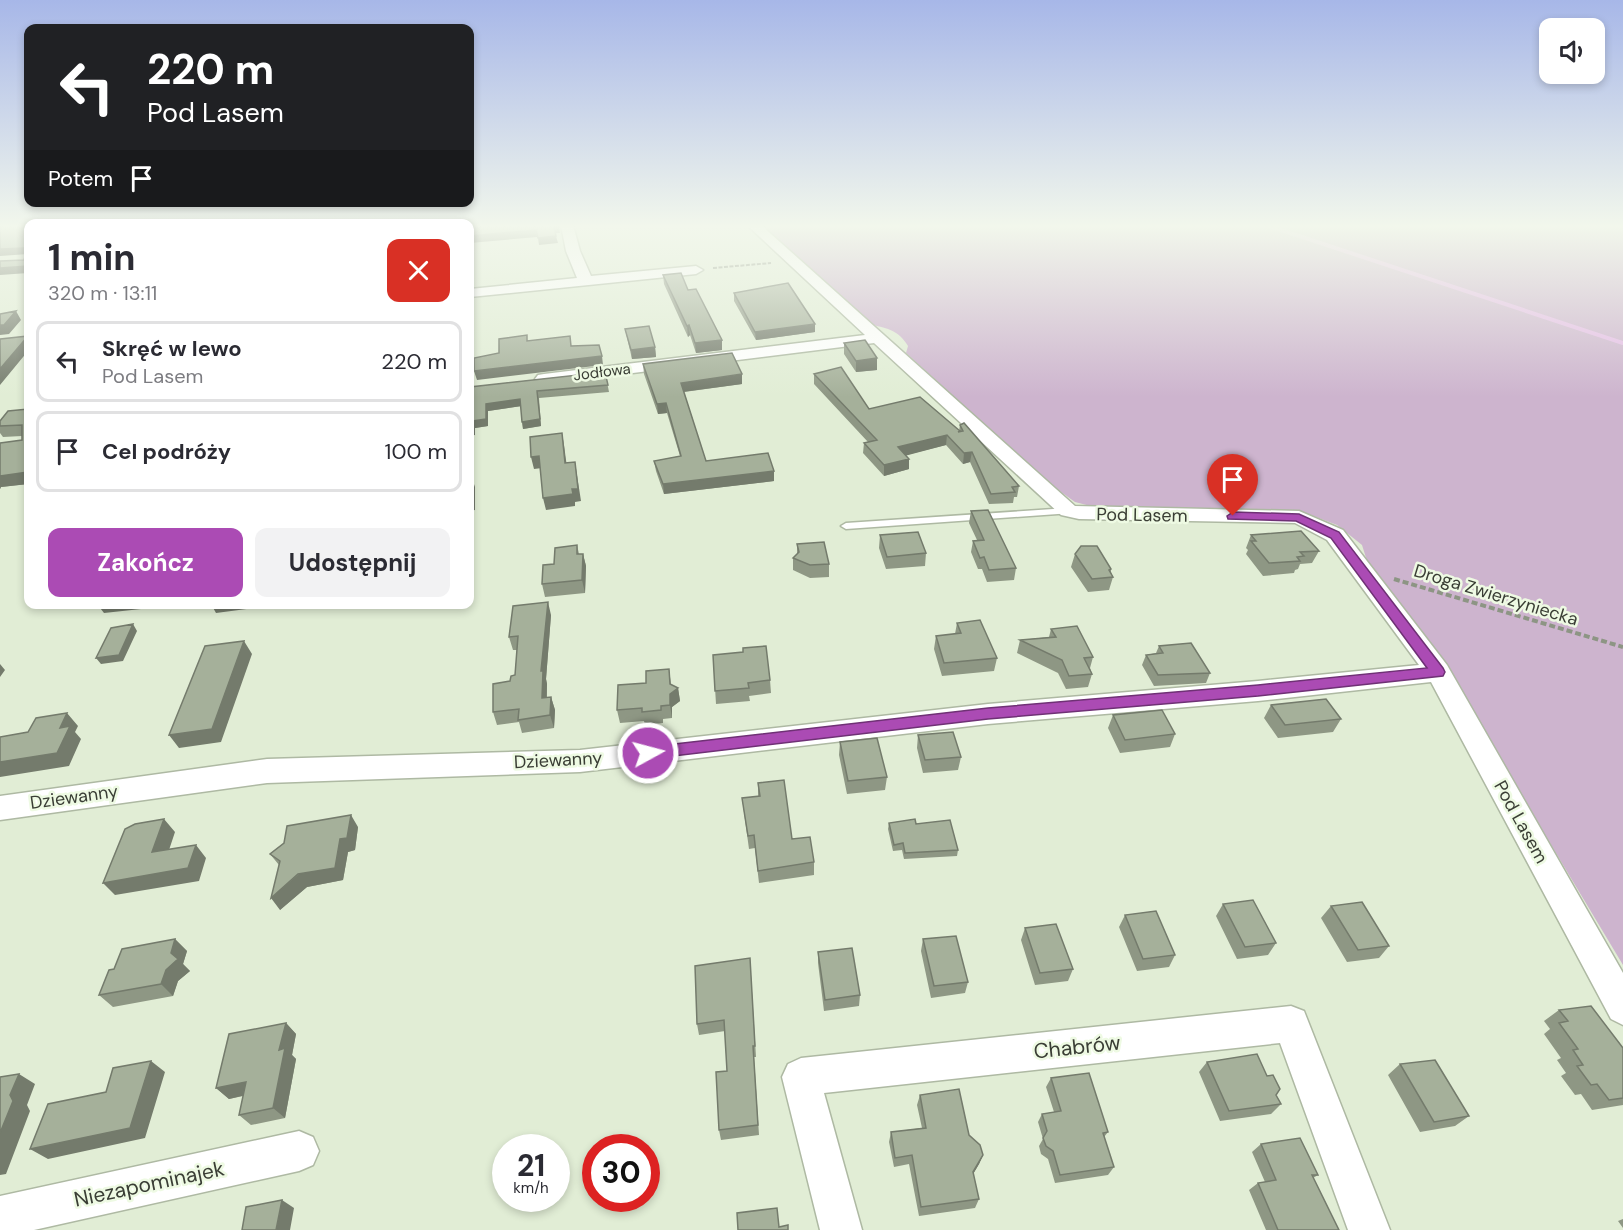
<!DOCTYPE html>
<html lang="pl">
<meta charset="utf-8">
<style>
body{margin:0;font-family:"DM Sans",sans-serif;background:#f2f2f3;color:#2b2b33;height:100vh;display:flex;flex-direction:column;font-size:22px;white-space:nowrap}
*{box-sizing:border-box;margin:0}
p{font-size:20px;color:#7c7c81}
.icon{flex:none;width:33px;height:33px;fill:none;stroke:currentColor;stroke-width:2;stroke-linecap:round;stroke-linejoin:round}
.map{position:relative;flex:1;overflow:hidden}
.sheet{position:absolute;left:24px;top:219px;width:450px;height:390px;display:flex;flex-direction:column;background:#fff;border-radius:12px;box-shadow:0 3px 9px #0003}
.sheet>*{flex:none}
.banner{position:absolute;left:24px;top:24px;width:450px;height:183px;border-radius:12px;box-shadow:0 3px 9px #0003;background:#202124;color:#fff;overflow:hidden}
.tools{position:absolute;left:1539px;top:18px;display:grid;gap:12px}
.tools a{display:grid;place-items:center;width:66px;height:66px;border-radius:12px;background:#fff;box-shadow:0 3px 9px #0003;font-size:30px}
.speed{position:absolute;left:492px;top:1134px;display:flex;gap:12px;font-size:30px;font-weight:700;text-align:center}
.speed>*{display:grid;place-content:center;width:78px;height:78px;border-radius:50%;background:#fff;box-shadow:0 3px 9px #0003;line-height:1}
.speed small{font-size:15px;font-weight:400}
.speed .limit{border:9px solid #d22;background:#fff;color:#111}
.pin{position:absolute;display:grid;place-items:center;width:51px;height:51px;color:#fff;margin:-62px -26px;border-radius:50% 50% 50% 0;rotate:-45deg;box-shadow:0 0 6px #0007}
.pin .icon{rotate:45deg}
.me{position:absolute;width:66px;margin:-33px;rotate:83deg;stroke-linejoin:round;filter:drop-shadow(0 0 4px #0008)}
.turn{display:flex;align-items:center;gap:21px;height:126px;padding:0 24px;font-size:27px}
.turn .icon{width:78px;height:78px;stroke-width:2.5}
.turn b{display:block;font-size:42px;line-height:51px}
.then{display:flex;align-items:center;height:57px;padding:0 24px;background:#0003;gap:12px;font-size:22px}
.round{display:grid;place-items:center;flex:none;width:63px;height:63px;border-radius:12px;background:#f2f2f3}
.headline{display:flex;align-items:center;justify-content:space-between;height:102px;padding:0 24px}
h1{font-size:36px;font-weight:700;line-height:45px}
.cta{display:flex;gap:12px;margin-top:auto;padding:12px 24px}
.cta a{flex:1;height:69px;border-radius:12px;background:#ab4bb4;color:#fff;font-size:24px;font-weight:700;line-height:69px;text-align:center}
.cta a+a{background:#f2f2f3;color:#2b2b33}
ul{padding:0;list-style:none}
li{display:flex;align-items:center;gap:18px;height:81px;margin:0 12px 9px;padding:0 12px;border:3px solid #e1e1e2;border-radius:12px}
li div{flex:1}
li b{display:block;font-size:22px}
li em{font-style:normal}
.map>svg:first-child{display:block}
</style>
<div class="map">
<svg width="1623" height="1230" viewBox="0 0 1623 1230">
<rect width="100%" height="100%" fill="#e1edd5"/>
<path fill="#cdb4ce" d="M761,225h862v740l-175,-292 -80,-109 -6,-19 -25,-20 -34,-13 -201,-3 -27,-7 -21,-15 -148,-134 2,-7c-9,-15 -20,-18 -36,-21z"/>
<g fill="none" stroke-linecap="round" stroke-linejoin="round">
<path stroke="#e5bce7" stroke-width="4" d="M1266,225l357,118"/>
<defs>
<path id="service" d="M1068,508l5,3 -1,2 -226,16 -5,-3 5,-3z"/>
<path id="minor" d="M561,225h12l7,26 11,25 105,-10 7,4 -7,4 -226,23v-8l107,-11 -11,-27z
M747,225h14l314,281 224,5 44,19 104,135 176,308v52l-12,-6 -180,-337 -173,19 -270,23 -408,48 -313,11 -267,37v-24l267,-37 313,-9 408,-46 270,-23 161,-16 -92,-125 -32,-17 -216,-4 -18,-4 -187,-172 -330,41 -6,-1 -3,-4 3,-4 6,-1 321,-39z
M1291,1006l13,5 86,219h-42l-68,-187 -456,50 38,137h-42l-38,-153 6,-13 13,-6z
M299,1131l14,6 6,14 -6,14 -14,6 -265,59h-34v-34z"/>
</defs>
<use href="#service" stroke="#aeb9a3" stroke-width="3"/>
<use href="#minor" stroke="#aeb9a3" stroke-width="3"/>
<path stroke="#8d9584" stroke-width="2" stroke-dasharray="4 1.5" stroke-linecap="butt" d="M713,268l58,-5"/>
<path stroke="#8d9584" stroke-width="4" stroke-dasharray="6 3" stroke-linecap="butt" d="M1394,579l229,68"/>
<use href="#service" fill="#fff" fill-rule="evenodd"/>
<use href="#minor" fill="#fff" fill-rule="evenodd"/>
</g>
<path fill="#8e9784" d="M663,275l25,15 34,50v10l-26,3 -6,-18 -2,2 -24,-53z
M734,293l81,39 -59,8 -22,-39z
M625,329l30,18 1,10 -24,2z
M844,343l33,15v12l-21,2 -12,-18z
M643,364l99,20 -58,8 22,69 68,20 -110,13 -8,-23 -2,-10 26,-5 -13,-43 -9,1 -14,-40z
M605,372l4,20 -70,6 2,28 -18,3 -2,-23 -33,5v15l-13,2v7l-5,-48z
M814,374l55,35 90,22 1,-6 59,61 -2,11h-3l-1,6 -24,1 -19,-42 -7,2 -17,-19 -40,10 3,4v10l-25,7 -21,-23 1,-10 4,-1 -54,-58z
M28,409v75l-27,3 -1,2v-46l22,-3v-4l-19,1 -3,-4v-12z
M971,511l45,57 -2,12 -27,2 -5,-13h-4l-7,-17 2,-11 4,-1 -8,-17z
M880,535l46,18 -1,13 -39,3 -7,-21z
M1251,535l68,16 -7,12 -12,1 -2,5 -3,1 -1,3 -31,3 -17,-22 2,-4 -2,-2z
M797,544l32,20v13l-19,1 -17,-8v-12l4,-4z
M577,545l2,9h4l3,12 -1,27 -40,4 -3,-13 12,-20z
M1075,554l36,15v3l2,5 -4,13 -21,2 -17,-25z
M551,615l-5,64 1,5v13h4l4,13 -1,18 -32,5 -3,-11 -22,3 -4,-13 22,-37 2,-25h-4l-4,-13z
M957,623l40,35 -3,13 -52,5 -8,-27 2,-13 19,-2z
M1051,629l42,28 -3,11 2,6 -4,13 -22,2 -8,-16 -41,-20 3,-13 29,-3z
M1159,646l51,27 -4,10 -52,3 -12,-21 4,-10 10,-2z
M713,655l57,25 1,13 -22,3 1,5 -34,3z
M671,685l7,3 2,13 -8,6v11l-9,1v4l-18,2 -1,-4 -24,2 -3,-13z
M1271,705l70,14 -8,13 -55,6 -14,-20z
M1113,715l62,19 -5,13 -50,6 -12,-25z
M918,735l43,22 -3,13 -35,3 -6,-25z
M840,742l47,35 -2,13 -38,4 -8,-39z
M758,783l34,56 22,23v13l-55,8 -4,-35 -6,1 -7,-51 16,-1z
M889,823l27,1 42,26 -1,6 -53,3 -2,-9 -9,1 -5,-22z
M358,827l-3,23 -7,2 -5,28 -36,7 -27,23 -1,-45 -9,-11z
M1223,904l53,39 -8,12 -31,4 -21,-43z
M1331,906l58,40 -10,12 -32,4 -26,-44z
M1125,915l50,40 -6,12 -32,4 -18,-44z
M1025,928l48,41 -5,12 -33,4 -14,-45z
M175,939l12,12 -4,13 7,7 -12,10 -5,15 -60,11 -14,-12 15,-26z
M923,939l45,43 -3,11 -34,5 -10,-47z
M818,952l42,43 -1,11 -35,5 -6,-48z
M750,958l6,99h-2l5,78 -38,5 -2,-10 8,-59 -2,-40 -26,4 -2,-11z
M1559,1010l64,38v57l-31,5 -11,-16 -6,1 -14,-19 5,-3 -9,-13 4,-2 -17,-24 6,-5 -6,-8z
M286,1023l10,11 -4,21 4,4 -11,59 -34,7 -12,-10 4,-19 -14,3 -13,-11z
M1207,1062l69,33 5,9 -10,10 -51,7 -21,-49z
M1400,1064l69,52 -14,10 -35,6 -32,-57z
M1051,1078l57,54 -4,5 10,30 -6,8 -53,8 -7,-24 -7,-5 -2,-8 4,-7 -5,-17 4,-8 12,-2 -8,-25z
M920,1095l49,40 14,20 -4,9 -6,10 6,25 -4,9 -56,8 -10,-52 -15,3 -5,-25 2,-10 31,-4 -5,-23z
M1261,1144l57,31 -5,3 26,52h-73l-17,-40 9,-7 7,-1 -13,-30z
M1623,1219v9l-5,-7z"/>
<path fill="#747b6c" d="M559,225l1,8h-5l-1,-7z
M536,230l1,7 -67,6v-7z
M556,236l2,7 -19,2 -1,-7z
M24,248l4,6 -28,2v-7z
M28,266v7l-28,2v-7z
M16,311l5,9 -12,14 -9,1v-10z
M815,324v8l-59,8 -1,-8z
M689,325l1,10 -2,2 -1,-11z
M28,336v15l-28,34v-16z
M722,340v10l-26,3 -1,-10z
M655,347l1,10 -24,2 -1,-9z
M602,356l1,9 -126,15 -3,-9z
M877,358v12l-21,2v-11z
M742,374v10l-60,8 -1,-9z
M537,391l4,35 -18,3 -1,-7z
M520,399l2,7 -34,5v15l-13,2v7l-5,1v-7l3,-8 13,-17z
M666,403l1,10 -9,1 -1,-10z
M562,433l2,12 4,30 -3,-12z
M947,435l-1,10 -49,13 1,-11z
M972,452l-2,10 -7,2 1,-11z
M539,456l3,12 -8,1 -3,-12z
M909,459v10l-25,7v-11z
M575,462l6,39 -6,1v4l-29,4 -3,-12 29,-9z
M774,471v10l-110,13 -1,-10z
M28,472v12l-27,3 -1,2v-13z
M471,475l4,12v23l-5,1z
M583,554l3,12 -1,27 -3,-13z
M548,602l3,13 -5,64 1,5 -1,27 -4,-13 -1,-27z
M97,604h46l-2,5 -37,4z
M211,604h59l-1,2 -53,7z
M133,624l4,7 -14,30 -22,3 -5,-6z
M244,641l8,13 -31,88 -42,6 -10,-13z
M0,664l5,6 -5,7z
M669,669l3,24 6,-5 2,13 -8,6v11l-2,-13z
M551,697l4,13 -1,18 -4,-13z
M67,713l11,13 -3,6 6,7 -12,27 -69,11v-15l60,-34z
M351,815l7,12 -3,23 -7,2 -5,28 -36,7 -27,23 -9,-12 69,-59z
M164,819l11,13 -11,33 -12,-13z
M196,845l10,13 -7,23 -84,14 -12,-12z
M175,939l12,12 -4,13 7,7 -12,10 -5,15 -12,-12z
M286,1023l10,11 -4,21 4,4 -11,59 -12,-10 6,-58z
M151,1061l14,11 -20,66 -97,21 -18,-10z
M19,1074l16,10 -8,21 3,6 -24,63 -6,1v-42l10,-38z
M246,1082l12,10 -29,7 -13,-11z
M983,1155l-4,9 -10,17 4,-9z
M282,1200l12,8 -4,22h-14z"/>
<path fill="#a5b09a" stroke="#747b6c" stroke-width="1.5" d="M0,225h28v41l-28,2v-7l24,-1 3,-10 -3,-2 -24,1z
M470,225h89v1h-5l2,10 -18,2 -2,-8 -66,6z
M681,273l7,17 8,-1 26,51 -27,3 -6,-18 -2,1 -24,-51z
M788,283l27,41 -60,8 -21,-39z
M16,311l-12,14h-4v-11z
M649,326l6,21 -24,3 -6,-21z
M527,335v6l43,-5 1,10 28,-1 3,11 -128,15v-13l25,-5v-14z
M28,336l-28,33v-30z
M865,340l12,18 -21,3 -12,-18z
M732,353l10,21 -61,9 25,78 62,-8 6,18 -111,13 -9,-23 27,-5 -15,-53 -9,1 -14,-40z
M841,367l28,42 51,-12 40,34 -2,1 5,-1 -3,-6 4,-2 55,63 -7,1 3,5 -24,2 -19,-42 -8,1 -17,-18 -49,12 11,12 -25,6 -20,-22 13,-3 -63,-66z
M605,372l3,13 -71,6 3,28 -18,3 -2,-23 -34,5v15l-13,2 -1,7 -2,1v-42z
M28,409v63l-28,4v-33l22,-3v-15l-22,1v-5l8,-10z
M562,433l3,30 10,-1 3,27h-6l1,5 -30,4 -4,-42 -8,1 -1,-20z
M470,475h1v23h-1z
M988,510l28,58 -27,2 -5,-13 -4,1 -7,-17 11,-1 -13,-29z
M1301,531l18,20 -19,1 4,4 -7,1 3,4 -31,2 -18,-22h5l-5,-6z
M918,532l8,21 -39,4 -7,-22z
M824,542l5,22 -19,1 -17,-7 6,-6 -2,-8z
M577,545v9h6l-1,26 -40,4 1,-19 11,-1 1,-16z
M1081,546h16l14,23 -2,1 4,7 -21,2 -17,-25z
M548,602l-7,69h2l-1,27 9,-1 -1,18 -32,5 1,-11 -26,3v-28l17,-3 1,-5 4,-1 3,-39 -9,1 4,-31z
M980,620l17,38 -53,5 -8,-27 25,-3 -4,-10z
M133,624l-14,31 -23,3 15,-30z
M1077,626l16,31 -9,1 8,16 -23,2 -7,-16 -42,-20 36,-3 -5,-8z
M244,641l-32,88 -43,6 36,-89z
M1191,643l19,30 -52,2 -12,-20 17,-2 -4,-7z
M766,646l4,34 -22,3 1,5 -34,3 -2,-36 30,-3v-4z
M669,669l1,15 8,4 -8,6v11l-9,1v4l-19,2v-4l-25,2 1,-25 28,-2v-12z
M1326,699l15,20 -56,6 -14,-20z
M1162,710l13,24 -50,6 -12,-25z
M67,713l-7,15 10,-2 -13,27 -57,9v-25l28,-5 8,-14z
M953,732l8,25 -36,3 -7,-25z
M877,738l10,39 -39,4 -8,-39z
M784,780l8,59 18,-2 4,25 -56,9 -4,-36 -6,1 -6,-38 18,-2 -2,-13z
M351,815l-4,23 -7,1 -5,29 -37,6 -27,24 9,-37 -10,-7 14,-11 3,-17z
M164,819l-12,33 44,-7 -8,23 -85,15 22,-54 10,-5z
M915,819l1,5 34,-4 8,30 -53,3 -2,-10 -9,2 -5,-22z
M1253,900l23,43 -31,4 -22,-43z
M1362,902l27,44 -31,4 -27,-44z
M1156,911l19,44 -32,4 -18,-44z
M1056,924l17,45 -33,4 -15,-45z
M956,936l12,46 -34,4 -11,-47z
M175,939l-4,14 7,6 -12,11 -5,14 -62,11 10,-25 5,-1 8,-20z
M852,948l8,47 -35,5 -7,-48z
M750,958l5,88h-2l5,79 -39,5 -3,-58 11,-1 -3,-51 -27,4 -2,-58z
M1591,1006l32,42v50l-14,2 -12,-16 -6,1 -14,-19 6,-1 -10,-15 5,-1 -19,-26 9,-2 -9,-11z
M286,1023l-7,27 6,-2 -12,60 -34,7 7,-33 -30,6 13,-54z
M1257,1054l10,22 6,-1 7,14 -4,6 5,9 -52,7 -22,-49z
M1435,1060l34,56 -35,6 -34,-58z
M151,1061l-21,67 -100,21 18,-45 58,-12 7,-24z
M1089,1073l19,59 -5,1 11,34 -54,8 -7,-24 -7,-5 -3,-8 4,-7 -5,-17 19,-3 -10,-33z
M19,1074l-9,21 3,6 -13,32v-56z
M959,1089l10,46 11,10 3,10 -10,17 6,27 -58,8 -9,-52 -17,3 -4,-26 35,-4 -6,-33z
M1300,1138l18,37h-6l27,55h-61l-20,-47 18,-3 -15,-36z
M282,1200l-6,30h-34l4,-23z
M777,1208l2,19 9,-2v5h-50l-1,-17z"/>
<linearGradient id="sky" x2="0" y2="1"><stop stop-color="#a7b7e8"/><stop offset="0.57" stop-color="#f2f7ec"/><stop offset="1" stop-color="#f2f7ec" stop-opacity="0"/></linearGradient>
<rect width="1623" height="397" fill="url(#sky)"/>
<path fill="#ab4bb4" stroke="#6f3175" stroke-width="1.5" d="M1233,512l66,2 40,18 104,136 2,4 -2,4 -185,20 -270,23 -340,40 -5,-2 -3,-4 3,-5 5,-1 340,-39 270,-23 169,-17 -96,-130 -35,-17 -68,-2 -1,-3z"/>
<g text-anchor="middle" stroke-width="5" stroke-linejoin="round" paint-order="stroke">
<g font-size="15" fill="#3a3e35" stroke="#eefae3">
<text transform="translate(602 372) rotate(-7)" y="5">Jodłowa</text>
</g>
<g font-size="18" fill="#3a3e35" stroke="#eefae3">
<text transform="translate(1142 515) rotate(1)" y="6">Pod Lasem</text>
<text transform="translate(1496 595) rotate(17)" y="6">Droga Zwierzyniecka</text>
<text transform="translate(558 760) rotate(-3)" y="6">Dziewanny</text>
<text transform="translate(74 797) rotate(-8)" y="6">Dziewanny</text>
<text transform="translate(1521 822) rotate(61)" y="6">Pod Lasem</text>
</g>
<g font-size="21" fill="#3a3e35" stroke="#eefae3">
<text transform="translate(1077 1047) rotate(-6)" y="7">Chabrów</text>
<text transform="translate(149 1184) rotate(-12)" y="7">Niezapominajek</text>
</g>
</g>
</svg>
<div class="tools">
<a><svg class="icon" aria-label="sound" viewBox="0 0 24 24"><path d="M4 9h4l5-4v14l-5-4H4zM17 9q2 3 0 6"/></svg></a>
</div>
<div class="speed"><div>21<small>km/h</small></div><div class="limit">30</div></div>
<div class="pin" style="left:1233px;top:516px;background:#d93025"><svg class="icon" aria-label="arrive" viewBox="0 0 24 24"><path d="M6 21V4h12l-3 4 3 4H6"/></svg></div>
<svg class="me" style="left:648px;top:753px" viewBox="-20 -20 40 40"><circle r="17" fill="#ab4bb4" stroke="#fff" stroke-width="3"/><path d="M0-11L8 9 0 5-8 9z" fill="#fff"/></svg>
<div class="banner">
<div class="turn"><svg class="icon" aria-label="left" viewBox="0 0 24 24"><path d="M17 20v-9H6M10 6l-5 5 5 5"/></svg><div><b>220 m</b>Pod Lasem</div></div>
<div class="then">Potem<svg class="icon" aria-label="arrive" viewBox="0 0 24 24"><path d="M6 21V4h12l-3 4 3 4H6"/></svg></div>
</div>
<section class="sheet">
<div class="headline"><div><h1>1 min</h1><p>320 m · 13:11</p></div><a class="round" style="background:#d93025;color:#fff"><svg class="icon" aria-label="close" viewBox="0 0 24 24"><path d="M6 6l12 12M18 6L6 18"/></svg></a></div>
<ul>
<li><svg class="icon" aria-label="left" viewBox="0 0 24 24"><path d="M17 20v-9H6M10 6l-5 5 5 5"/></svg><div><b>Skręć w lewo</b><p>Pod Lasem</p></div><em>220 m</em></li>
<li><svg class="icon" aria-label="arrive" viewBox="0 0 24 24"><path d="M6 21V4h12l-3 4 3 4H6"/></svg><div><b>Cel podróży</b></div><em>100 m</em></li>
</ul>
<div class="cta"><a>Zakończ</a><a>Udostępnij</a></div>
</section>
</div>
